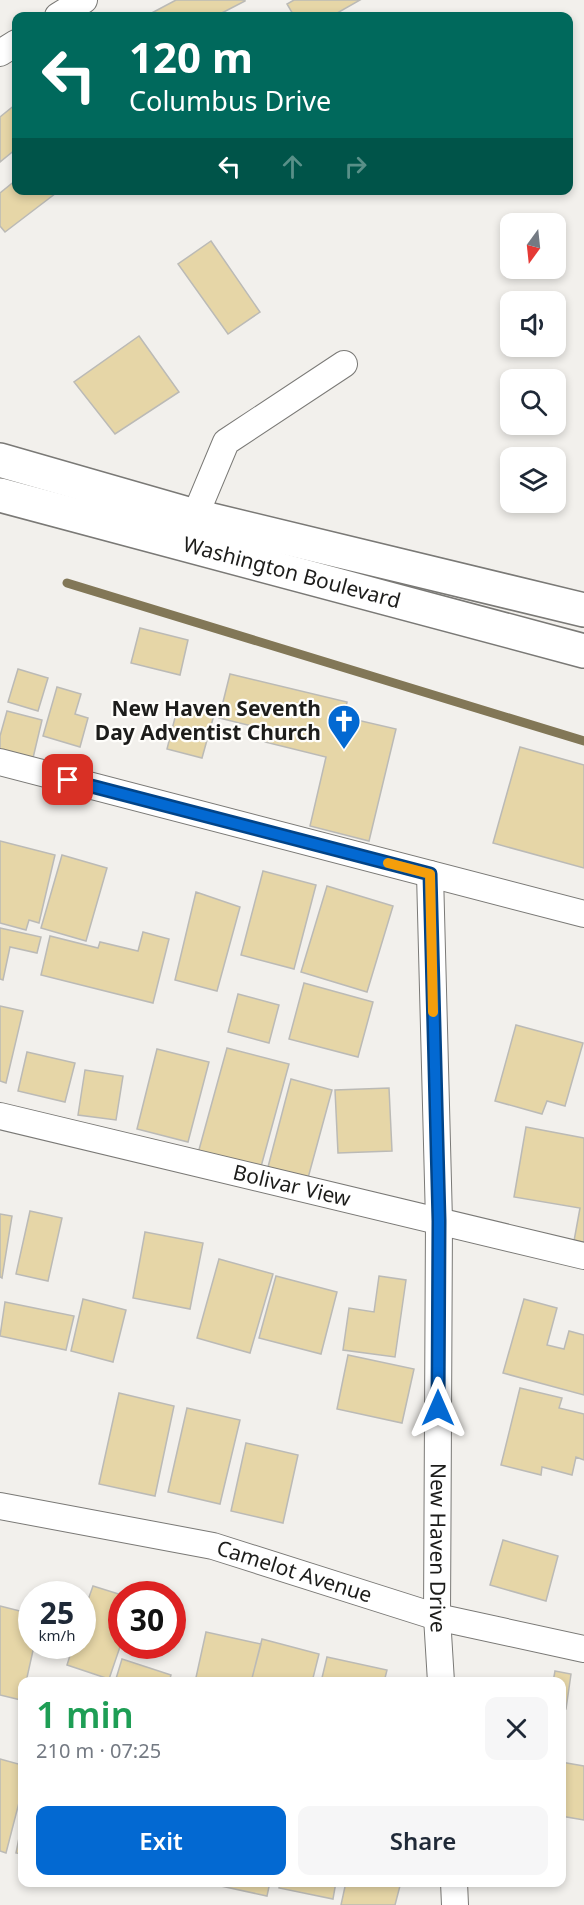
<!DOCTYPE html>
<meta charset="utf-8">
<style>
body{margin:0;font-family:"Noto Sans",sans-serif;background:#f6f6f7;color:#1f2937;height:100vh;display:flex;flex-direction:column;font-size:22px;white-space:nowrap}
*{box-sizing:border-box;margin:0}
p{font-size:20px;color:#747a83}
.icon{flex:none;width:33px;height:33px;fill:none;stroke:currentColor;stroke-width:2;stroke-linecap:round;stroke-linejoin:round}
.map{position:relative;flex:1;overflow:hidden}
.drawer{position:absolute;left:18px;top:1677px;width:548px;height:210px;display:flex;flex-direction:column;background:#fff;border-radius:12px;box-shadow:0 3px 9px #0003}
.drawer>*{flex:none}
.guide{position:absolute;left:12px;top:12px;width:561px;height:183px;border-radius:12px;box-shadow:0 3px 9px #0003;background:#00695c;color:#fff;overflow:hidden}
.needle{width:39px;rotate:195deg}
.controls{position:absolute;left:500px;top:213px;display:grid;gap:12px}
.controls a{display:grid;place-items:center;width:66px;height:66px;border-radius:12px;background:#fff;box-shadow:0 3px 9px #0003;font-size:30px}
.speed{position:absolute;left:18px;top:1581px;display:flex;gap:12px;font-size:30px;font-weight:700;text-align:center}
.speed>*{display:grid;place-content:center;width:78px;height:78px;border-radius:50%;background:#fff;box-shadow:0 3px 9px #0003;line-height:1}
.speed small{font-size:15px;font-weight:400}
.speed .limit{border:9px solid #d22;background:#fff;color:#111}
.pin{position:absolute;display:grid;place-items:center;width:51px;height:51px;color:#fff;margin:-26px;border-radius:12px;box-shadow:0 3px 9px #0006}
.me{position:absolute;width:66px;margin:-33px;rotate:0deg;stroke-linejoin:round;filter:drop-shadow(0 0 4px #0008)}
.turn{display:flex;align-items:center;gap:21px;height:126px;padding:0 18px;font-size:27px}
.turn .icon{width:78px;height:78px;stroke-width:2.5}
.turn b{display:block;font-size:42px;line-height:51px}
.lanes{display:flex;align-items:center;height:57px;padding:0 18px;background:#0003;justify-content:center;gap:30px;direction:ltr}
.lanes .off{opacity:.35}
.round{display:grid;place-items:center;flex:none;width:63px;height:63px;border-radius:12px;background:#f6f6f7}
.overview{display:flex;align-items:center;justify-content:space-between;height:102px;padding:0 18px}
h1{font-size:36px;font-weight:600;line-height:45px;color:#1e9e55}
.button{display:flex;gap:12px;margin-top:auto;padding:12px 18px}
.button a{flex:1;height:69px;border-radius:12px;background:#0369d2;color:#fff;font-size:24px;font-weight:600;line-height:69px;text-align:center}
.button a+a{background:#f6f6f7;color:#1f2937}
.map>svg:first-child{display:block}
</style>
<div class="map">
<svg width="584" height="1905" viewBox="0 0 584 1905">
<rect width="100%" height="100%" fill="#f2f0ec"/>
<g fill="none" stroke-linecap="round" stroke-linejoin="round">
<path stroke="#827757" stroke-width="9" d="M67,583l517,158"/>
</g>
<path fill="#e6d6a7" stroke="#bbbab6" stroke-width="1.5" d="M176,0h69v1l-29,15h-70z
M294,0h66l-28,16h-38l-7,-12z
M16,104v45l-16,13v-45z
M16,180v10h44l-55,42 -5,-6v-33z
M211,241l49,71 -32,22 -50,-70z
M139,336l40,56 -64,42 -41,-52z
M140,628l48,12 -8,35 -49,-12z
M18,669l30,9 -10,33 -30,-9z
M230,674l117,28 -3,15 52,12 -27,112 -59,-15 16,-69 -61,-15 3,-12 -49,-12z
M57,687l24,7 -6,20 13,4 -8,29 -37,-11z
M178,706l36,9 -12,43 -35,-9z
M7,711l35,9 -9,38 -33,-8v-14z
M520,747l64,18v103l-91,-25z
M0,841l55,14 -16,68 -10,-3 -3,10 -26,-7z
M62,855l45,13 -21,73 -45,-13z
M263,871l53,14 -22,84 -53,-14z
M327,886l66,20 -26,86 -66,-20z
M196,892l44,15 -23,84 -42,-11z
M0,928l41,9 -4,16 -27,-6 -7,33 -3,-1z
M143,932l26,7 -16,64 -112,-28 9,-39 48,12 2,-6 38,9z
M304,983l69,19 -15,55 -69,-18z
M238,994l41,11 -10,38 -41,-11z
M0,1006l23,5 -17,72 -6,-2z
M516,1025l67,18 -18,63 -18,-5 -5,13 -47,-13z
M227,1048l62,16 -30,110 -62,-17z
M157,1049l52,13 -21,80 -51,-13z
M27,1052l48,11 -10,39 -47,-11z
M85,1070l38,6 -7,44 -38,-5z
M291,1079l41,11 -24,88 -40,-11z
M389,1088l3,63 -54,2 -3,-63z
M526,1127l58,11v105l-10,-2 6,-33 -66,-11z
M30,1211l32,7 -14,63 -32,-7z
M0,1214l12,2 -10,62 -2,-1z
M145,1232l58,11 -13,66 -57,-11z
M219,1259l54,15 -23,79 -53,-15z
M276,1276l61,16 -16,62 -62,-16z
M379,1276l27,4 -11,77 -52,-7 6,-42 25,4z
M83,1299l43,11 -13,52 -42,-11z
M524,1299l33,9 -10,37 17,4 5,-18 15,4v60l-81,-22z
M5,1302l69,14 -8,34 -66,-14z
M348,1355l66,14 -12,54 -65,-14z
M520,1388l42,10 -3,10 25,6v46l-8,-3 -4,18 -30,-8 -1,8 -40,-10z
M119,1393l55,13 -19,90 -56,-12z
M187,1408l53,12 -20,84 -52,-12z
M246,1443l52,12 -15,68 -52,-12z
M503,1540l55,16 -12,45 -56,-16z
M93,1586l29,9v46l-13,38 -42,-14 6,-19h9v-29z
M0,1606l32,8v32h2l-8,36h-4l-1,18 -21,-5z
M206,1632l55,12 -10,38h-56z
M262,1639l57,15 -7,28h-61z
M327,1657l60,13 -3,12h-63z
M122,1659l49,16 -2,7h-54z
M555,1671l16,3 -5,35h-5v-27h-8z
M0,1759l22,6v26l-16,62 -6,-2z
M561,1762l23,4v54l-23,-4z
M22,1823v31l-6,-1z
M217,1882h53l-3,14 -51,-11z
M280,1882h56l-3,17 -54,-11z
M346,1882h55l-6,23h-54z"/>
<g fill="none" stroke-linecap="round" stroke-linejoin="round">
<defs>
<g id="minor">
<path d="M58,16l26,-16"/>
<path d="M0,53l16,-10"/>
<path d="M195,516l31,-74 118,-78"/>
<path d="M0,762l584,152"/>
<path id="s1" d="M430,874l9,347 -2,396 4,65"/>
<path id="s2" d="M0,1116l584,140"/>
<path id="s3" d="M0,1506l213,40 224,71 147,32"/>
<path d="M454,1882l1,23"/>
</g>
<g id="trunk">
<path d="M0,460l195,56 389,94"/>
<path id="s4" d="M0,495l584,156"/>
</g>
</defs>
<use href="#minor" stroke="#7a7976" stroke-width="28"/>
<use href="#trunk" stroke="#7a7976" stroke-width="36"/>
<use href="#minor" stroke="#fff" stroke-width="26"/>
<use href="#trunk" stroke="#fff" stroke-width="33"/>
</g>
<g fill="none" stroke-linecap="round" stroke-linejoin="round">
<defs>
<path id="route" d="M68,780l362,94 9,347 -1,187"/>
</defs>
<use href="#route" stroke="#024488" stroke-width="15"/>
<use href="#route" stroke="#0369d2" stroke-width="10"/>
<path stroke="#f59e0b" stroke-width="10" d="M388,863l42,11 3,138"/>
</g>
<defs>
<symbol id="church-pin" viewBox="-11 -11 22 30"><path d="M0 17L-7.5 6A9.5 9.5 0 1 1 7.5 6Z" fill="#0369d2" stroke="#fffefb"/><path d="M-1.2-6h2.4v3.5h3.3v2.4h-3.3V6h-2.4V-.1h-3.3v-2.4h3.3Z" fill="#fff"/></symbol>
</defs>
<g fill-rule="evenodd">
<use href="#church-pin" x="325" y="702" width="38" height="52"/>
</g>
<g text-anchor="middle" stroke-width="4.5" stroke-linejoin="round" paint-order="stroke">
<g font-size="21" fill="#1d1d1b" stroke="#fffefb">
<text dy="7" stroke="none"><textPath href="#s4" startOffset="302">Washington Boulevard</textPath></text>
<text dy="7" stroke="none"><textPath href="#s2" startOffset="300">Bolivar View</textPath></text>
<text dy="7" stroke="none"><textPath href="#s1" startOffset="674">New Haven Drive</textPath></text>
<text dy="7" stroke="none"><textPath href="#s3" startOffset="302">Camelot Avenue</textPath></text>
</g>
<g font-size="21" font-weight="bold" fill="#1d1d1b" stroke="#fffefb" text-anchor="end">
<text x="321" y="716">New Haven Seventh<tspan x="321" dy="24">Day Adventist Church</tspan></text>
</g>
</g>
</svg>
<div class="controls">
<a><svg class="needle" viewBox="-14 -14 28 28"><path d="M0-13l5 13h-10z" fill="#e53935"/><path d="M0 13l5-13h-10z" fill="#747a83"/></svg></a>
<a><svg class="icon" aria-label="sound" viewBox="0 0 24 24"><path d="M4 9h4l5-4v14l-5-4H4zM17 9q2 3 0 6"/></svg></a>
<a><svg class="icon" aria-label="search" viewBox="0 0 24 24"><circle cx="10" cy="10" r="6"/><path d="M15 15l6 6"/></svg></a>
<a><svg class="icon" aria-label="layers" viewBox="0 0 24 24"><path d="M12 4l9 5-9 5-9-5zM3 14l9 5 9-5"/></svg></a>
</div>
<div class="speed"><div>25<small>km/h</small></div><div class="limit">30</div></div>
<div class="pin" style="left:68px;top:780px;background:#d93025"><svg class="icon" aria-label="arrive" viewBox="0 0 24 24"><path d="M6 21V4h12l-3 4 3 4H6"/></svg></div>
<svg class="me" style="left:438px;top:1408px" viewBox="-20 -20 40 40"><path d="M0-17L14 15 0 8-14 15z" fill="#0369d2" stroke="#fff" stroke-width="4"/></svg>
<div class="guide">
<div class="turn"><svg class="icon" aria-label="left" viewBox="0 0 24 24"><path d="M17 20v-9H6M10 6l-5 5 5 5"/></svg><div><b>120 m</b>Columbus Drive</div></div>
<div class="lanes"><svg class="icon" aria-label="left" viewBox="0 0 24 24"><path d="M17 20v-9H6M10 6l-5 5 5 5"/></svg><svg class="icon off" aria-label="ahead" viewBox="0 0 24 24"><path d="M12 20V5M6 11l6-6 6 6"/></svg><svg class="icon off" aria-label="right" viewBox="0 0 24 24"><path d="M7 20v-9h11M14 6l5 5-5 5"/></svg></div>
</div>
<section class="drawer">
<div class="overview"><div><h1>1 min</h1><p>210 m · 07:25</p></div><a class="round"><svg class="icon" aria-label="close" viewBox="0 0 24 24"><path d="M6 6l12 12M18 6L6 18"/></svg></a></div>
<div class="button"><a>Exit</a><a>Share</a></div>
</section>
</div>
